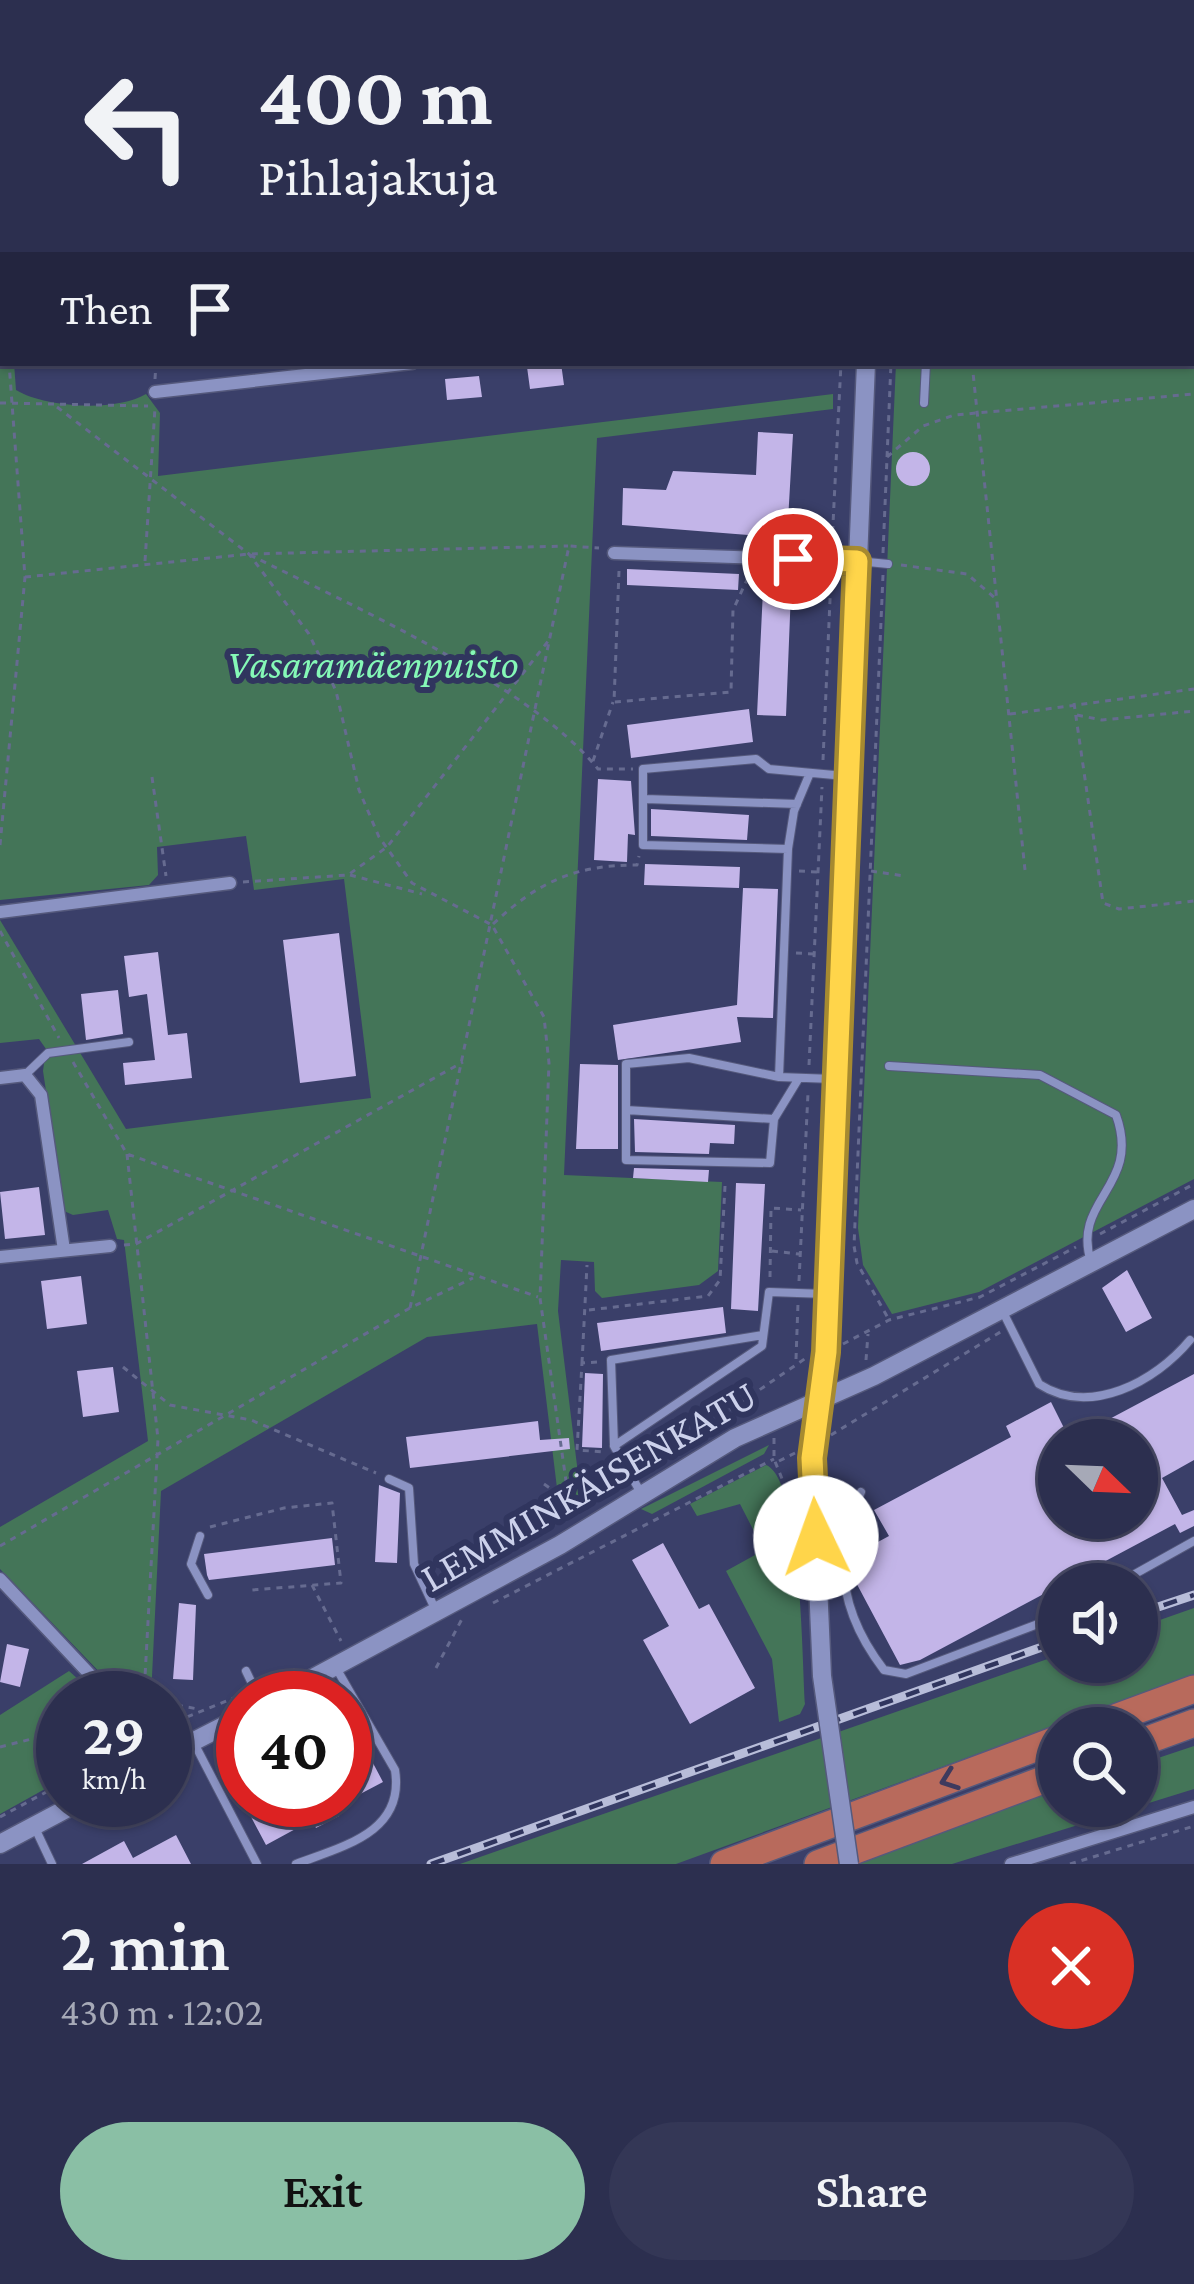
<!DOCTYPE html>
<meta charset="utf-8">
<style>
body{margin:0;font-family:"Crimson Pro",serif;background:#343756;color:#f1f3f6;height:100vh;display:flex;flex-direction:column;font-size:45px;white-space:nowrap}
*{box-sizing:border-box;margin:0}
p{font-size:39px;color:#a6a9b7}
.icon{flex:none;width:66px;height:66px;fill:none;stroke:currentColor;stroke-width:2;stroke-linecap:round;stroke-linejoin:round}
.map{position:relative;height:1864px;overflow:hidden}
.side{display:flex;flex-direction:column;background:#2c2f4f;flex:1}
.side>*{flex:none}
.hud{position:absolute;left:0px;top:0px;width:1194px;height:366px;box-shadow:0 3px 9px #0004,0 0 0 3px #484a66;background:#2c2f4f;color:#f1f3f6;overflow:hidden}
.needle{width:78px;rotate:113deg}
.controls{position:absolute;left:1038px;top:1419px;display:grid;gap:24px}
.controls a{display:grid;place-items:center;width:120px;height:120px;border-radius:50%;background:#2c2f4f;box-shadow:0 3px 9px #0004,0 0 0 3px #484a66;font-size:60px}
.speed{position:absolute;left:36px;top:1671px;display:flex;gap:24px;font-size:60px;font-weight:700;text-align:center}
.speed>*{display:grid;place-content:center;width:156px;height:156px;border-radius:50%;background:#2c2f4f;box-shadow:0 3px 9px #0004,0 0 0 3px #484a66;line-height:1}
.speed small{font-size:30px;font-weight:400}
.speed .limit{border:18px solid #d22;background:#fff;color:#111}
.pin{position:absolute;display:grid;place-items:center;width:102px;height:102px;color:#fff;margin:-51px;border:6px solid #fff;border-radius:50%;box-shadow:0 3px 12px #0007}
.me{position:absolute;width:132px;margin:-66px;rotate:357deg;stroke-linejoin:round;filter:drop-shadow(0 0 9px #0008)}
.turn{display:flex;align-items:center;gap:42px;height:252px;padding:0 60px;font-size:54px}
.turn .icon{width:156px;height:156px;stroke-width:2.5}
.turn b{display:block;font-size:84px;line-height:102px}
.then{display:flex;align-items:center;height:114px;padding:0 60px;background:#0003;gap:24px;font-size:45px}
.round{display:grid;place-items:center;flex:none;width:126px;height:126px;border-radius:63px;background:#343756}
.head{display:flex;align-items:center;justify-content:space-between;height:204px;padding:0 60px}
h1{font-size:72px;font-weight:600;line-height:90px}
.button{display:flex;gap:24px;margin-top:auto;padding:24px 60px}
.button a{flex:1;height:138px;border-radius:72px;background:#8abfa5;color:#111;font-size:48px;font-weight:600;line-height:138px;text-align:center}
.button a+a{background:#343756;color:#f1f3f6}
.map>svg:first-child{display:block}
</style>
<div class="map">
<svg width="1194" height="1864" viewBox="0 0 1194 1864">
<rect width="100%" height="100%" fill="#3a3f69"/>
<path fill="#447558" d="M912,0h282v1179l-215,113 -87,22 -29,-49 -5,-37 38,-865h295v-360z
M0,297l3,66h11l2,27c30,18 100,22 130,4l14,19 -2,63 675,-82v15l-236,29 -33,737 158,7 -4,89 -19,14 -97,13 -7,-7 -1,-29 -33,-2 -3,51 24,195 -21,15 -24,-197 -110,13 -266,154 -10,206 -39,-12 -112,-116v-42l148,-86 -24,-201 -7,-1 -9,-29 -35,5 -9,-4 -21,-140 3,-22 -7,-10 -39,4v-123l126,209 245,-31 -27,-219 -90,11 -8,-54 -89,11 1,28 -9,10 -149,15z
M769,1445l-5,9 -112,60 -11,-5z
M766,1465c36,14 36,198 39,239l-5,10 -21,8 -7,-63 -46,-88 29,-16 5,-12 -20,-39 -43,12 -7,-12z
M1194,1608v67l-518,189h-216l599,-209v7h78v-34z
M69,1671l30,27h-36v81l-63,35v-99z
M1194,1746v43l-242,75h-95l202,-75v17h78v-41z"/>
<path fill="#c3b5e8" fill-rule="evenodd" d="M561,363l3,22 -34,4 -3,-22z
M479,376l3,21 -35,3 -2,-21z
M758,432l35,2 -6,104 -165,-13 1,-37 43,2 7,-19 83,4z
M896 469a17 17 0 1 1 34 0a17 17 0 1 1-34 0Z
M627,569l112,5 -1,16 -111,-5z
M763,590l28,1 -5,125 -29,-1z
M749,709l4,33 -122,16 -4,-33z
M598,779l33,2 4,54 -7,-1 -1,28 -33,-2z
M651,809l98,6 -2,25 -96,-4z
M645,864l95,3 -1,21 -95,-3z
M743,888l35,1 -5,129 -36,-1 4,25 -123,18 -5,-35 124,-20z
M339,933l17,143 -56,7 -17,-143z
M158,952l10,83 19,-2 5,45 -67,7 -2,-22 32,-3 -8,-66 -18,3 -5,-41z
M118,990l5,44 -37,6 -5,-46z
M580,1064l38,1v84h-42z
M634,1119l101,6 -1,19 -24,-1 -1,11 -74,-2z
M634,1168l75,2 -1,12 -75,-4z
M736,1183l29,1 -7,127 -27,-2z
M39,1187l6,48 -40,4 -5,-47z
M1127,1270l25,48 -26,14 -24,-44z
M81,1276l6,48 -40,5 -6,-48z
M723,1307l3,26 -125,18 -4,-28z
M113,1367l6,45 -36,5 -6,-46z
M585,1373l18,1 -1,74 -20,-1z
M1194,1374v86l-32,18 20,37 12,-5v16l-14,7 -5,-9 -255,136 -20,5 -48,-90v-19l37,-20 -15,-26 137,-73 -5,-11 45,-24 19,38zM1059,1440h78v78h-78z
M538,1421l2,19 29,-2 1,11 -160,19 -4,-31z
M379,1485l21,8 -3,70 -22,-1z
M332,1538l3,27 -126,15 -2,-5 -3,-21z
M663,1543l36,66 10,-5 46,84 -65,36 -47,-84 26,-14 -37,-66z
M179,1603l17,2 -3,75 -20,-1z
M7,1644l22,5 -9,38 -20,-5z
M356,1731l27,51 -38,20v-65z
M242,1800h88l9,16 -23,12 -4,-8 -46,25z
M176,1835l15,29h-109l42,-23 9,17z"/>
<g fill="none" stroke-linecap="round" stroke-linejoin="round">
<defs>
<path id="service" d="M924,403l2,-40
M858,561l30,3
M810,773l-16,38 -6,38 -145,-4v-76l113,-10 13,10 76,7
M645,799l152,5
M889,1066l151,9 76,40c26,72 -45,84 -25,147
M25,1075l23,-22 81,-11
M779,1077l9,-228
M799,1078l-25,41 -4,44 -144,-3v-96l63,-6 90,19 54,2
M626,1110l148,9
M1003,1312l36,72c51,33 116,-2 151,-44
M614,1445l-3,-85 152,-25
M389,1479l20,9 5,76 22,47
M861,1492c-31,63 -20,122 23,178l22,4 153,-58
M641,1493l-27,-47 148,-100 7,-54 57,2
M200,1536l-9,28 17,31
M1117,1584l77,-43
M246,1671l13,27
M194,1743l63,121
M35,1828l17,36
M296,1864c48,-18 109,-32 99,-94l-60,-104"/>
<path id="minor" d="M474,0v3
M648,3l28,-3
M0,81h3
M3,195v52
M155,392l257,-29
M614,553l243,8
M0,912l230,-29
M0,1078l25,-3 16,20 23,155
M0,1257l110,-11
M0,1579l112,119
M1011,1864l183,-57"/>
<path id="tertiary" d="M883,3v-3
M816,1538l-4,-80 14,-106 40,-989
M276,1698l284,-153 175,-107 139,-62 320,-167
M165,1756l78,-40
M0,1844l83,-44"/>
<path id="trunk" d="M1088,1728l106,-39
M1137,1744l57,-21
M724,1864l335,-125
M818,1864l241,-90"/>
</defs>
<use href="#service" stroke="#55597c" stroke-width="10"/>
<use href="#minor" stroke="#55597c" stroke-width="15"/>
<use href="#tertiary" stroke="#55597c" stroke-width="21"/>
<use href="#trunk" stroke="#55597c" stroke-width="30"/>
<path stroke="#666b90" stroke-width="3" stroke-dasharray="6 6" stroke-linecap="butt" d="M858,3v-3
M907,3v-3
M1191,6l3,-1
M58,363v12
M972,363l53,507
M155,379l1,-16
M0,403l148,3
M57,407l192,147 60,80 27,57 23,99 20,47 33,46 80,42 52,92 5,46 -9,235 31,218
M887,457l36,-31 31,-11 240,-21
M832,544l9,-181
M883,553l8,-190
M250,555c101,50 279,129 348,214h35
M145,561l10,-153
M901,565l66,9 28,24
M619,571l-5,131 117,-10 2,-82 18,-39
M883,575l-29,671 3,17 31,55
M25,577l224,-23 319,-8
M1074,703l29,200 16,6 75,-8
M1010,714l184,-25
M1077,715l25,5 92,-9
M823,760l8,-183
M593,761l20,-59
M152,777l14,99
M0,845l25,-268 -16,-214
M799,871l19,1
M871,871l33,5
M350,875l72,19
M243,882l105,-7 39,-28 162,-207
M493,924c46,-43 83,-59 144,-59l2,-9
M0,931l59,107
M796,953l18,1
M73,1062l54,92 411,143
M809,1065l13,-278
M127,1154l31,285 -14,256
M1100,1234l94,-50
M124,1245l12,-1 327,-182
M772,1251l27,3
M770,1277l1,-69 30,2
M799,1281l9,-188
M410,1308l159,-762 30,2
M589,1310l119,-14 12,-16 5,-94
M843,1344l46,-24 91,-23 96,-50
M796,1359l2,-56
M866,1360l2,-26
M597,1362l-15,1 -5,87 27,2
M582,1363l5,-98
M123,1367l47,38 81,15 125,53
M831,1435l171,-104
M774,1438v21l22,54
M779,1461l16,-8
M641,1471l165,-113
M544,1484l19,13
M597,1501l26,-18
M210,1527l74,-19 48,-5 9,80 -89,7
M0,1546l410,-238 63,-30
M312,1585l29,56
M493,1603l281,-144
M436,1668l27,-51
M165,1703l33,6
M165,1726l76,-31
M0,1747l63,-16
M0,1817l63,-34
M1070,1864l124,-38"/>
<use href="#service" stroke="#8b93c3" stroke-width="8"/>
<use href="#minor" stroke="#8b93c3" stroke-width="12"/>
<use href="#tertiary" stroke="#8b93c3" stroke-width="18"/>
<use href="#trunk" stroke="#b86a5c" stroke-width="27"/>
<defs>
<path id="rail" d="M1137,1614l57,-19
M431,1864l628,-223"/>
</defs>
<use href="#rail" stroke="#b8bdd9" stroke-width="9"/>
<use href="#rail" stroke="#30355e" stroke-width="4.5" stroke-dasharray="14" stroke-linecap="butt"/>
<defs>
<path id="tertiary-bridge" d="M816,1538l6,138 27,188"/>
</defs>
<use href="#tertiary-bridge" stroke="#55597c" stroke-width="21" stroke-linecap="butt"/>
<use href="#tertiary-bridge" stroke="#8b93c3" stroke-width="18"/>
</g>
<defs><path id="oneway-chevron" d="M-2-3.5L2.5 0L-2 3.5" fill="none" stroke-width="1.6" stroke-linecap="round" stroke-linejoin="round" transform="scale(3)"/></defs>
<use stroke="#3e3a5e" href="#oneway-chevron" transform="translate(949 1780) rotate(160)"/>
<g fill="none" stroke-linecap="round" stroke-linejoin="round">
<defs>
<path id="route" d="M793,559l64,2 -31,791 -14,106 4,80"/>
</defs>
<use href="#route" stroke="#a68a30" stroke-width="30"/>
<use href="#route" stroke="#ffd54a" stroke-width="21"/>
</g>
<g text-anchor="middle" stroke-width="12" stroke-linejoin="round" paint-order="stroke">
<g font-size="42" font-style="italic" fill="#85f8b7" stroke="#30355e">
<text x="373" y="678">Vasaramäenpuisto</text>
</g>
<g font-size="42" fill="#ccd1eb" stroke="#30355e">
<text transform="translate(588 1485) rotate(-30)" y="15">LEMMINKÄISENKATU</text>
</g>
</g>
</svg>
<div class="controls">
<a><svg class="needle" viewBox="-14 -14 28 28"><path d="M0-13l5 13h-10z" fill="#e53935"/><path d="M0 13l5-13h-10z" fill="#a6a9b7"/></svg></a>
<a><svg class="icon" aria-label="sound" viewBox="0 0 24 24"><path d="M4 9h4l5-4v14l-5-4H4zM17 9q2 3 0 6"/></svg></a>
<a><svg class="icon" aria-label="search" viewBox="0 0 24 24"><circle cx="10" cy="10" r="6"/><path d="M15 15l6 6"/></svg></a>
</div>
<div class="speed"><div>29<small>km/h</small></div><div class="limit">40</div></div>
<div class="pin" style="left:793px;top:559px;background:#d93025"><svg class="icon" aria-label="arrive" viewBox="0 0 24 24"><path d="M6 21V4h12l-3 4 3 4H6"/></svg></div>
<svg class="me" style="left:816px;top:1538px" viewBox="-20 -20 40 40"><circle r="19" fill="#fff"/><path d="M0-13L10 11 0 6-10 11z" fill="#ffd54a"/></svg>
<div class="hud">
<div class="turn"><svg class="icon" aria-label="left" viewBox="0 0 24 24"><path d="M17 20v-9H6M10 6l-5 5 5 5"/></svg><div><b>400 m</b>Pihlajakuja</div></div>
<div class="then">Then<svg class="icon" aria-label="arrive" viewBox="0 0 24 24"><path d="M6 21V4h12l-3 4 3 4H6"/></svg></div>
</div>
</div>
<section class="side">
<div class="head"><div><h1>2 min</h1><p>430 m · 12:02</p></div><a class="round" style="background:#d93025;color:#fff"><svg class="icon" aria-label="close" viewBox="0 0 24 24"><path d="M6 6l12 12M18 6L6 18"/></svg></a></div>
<div class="button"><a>Exit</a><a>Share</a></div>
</section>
